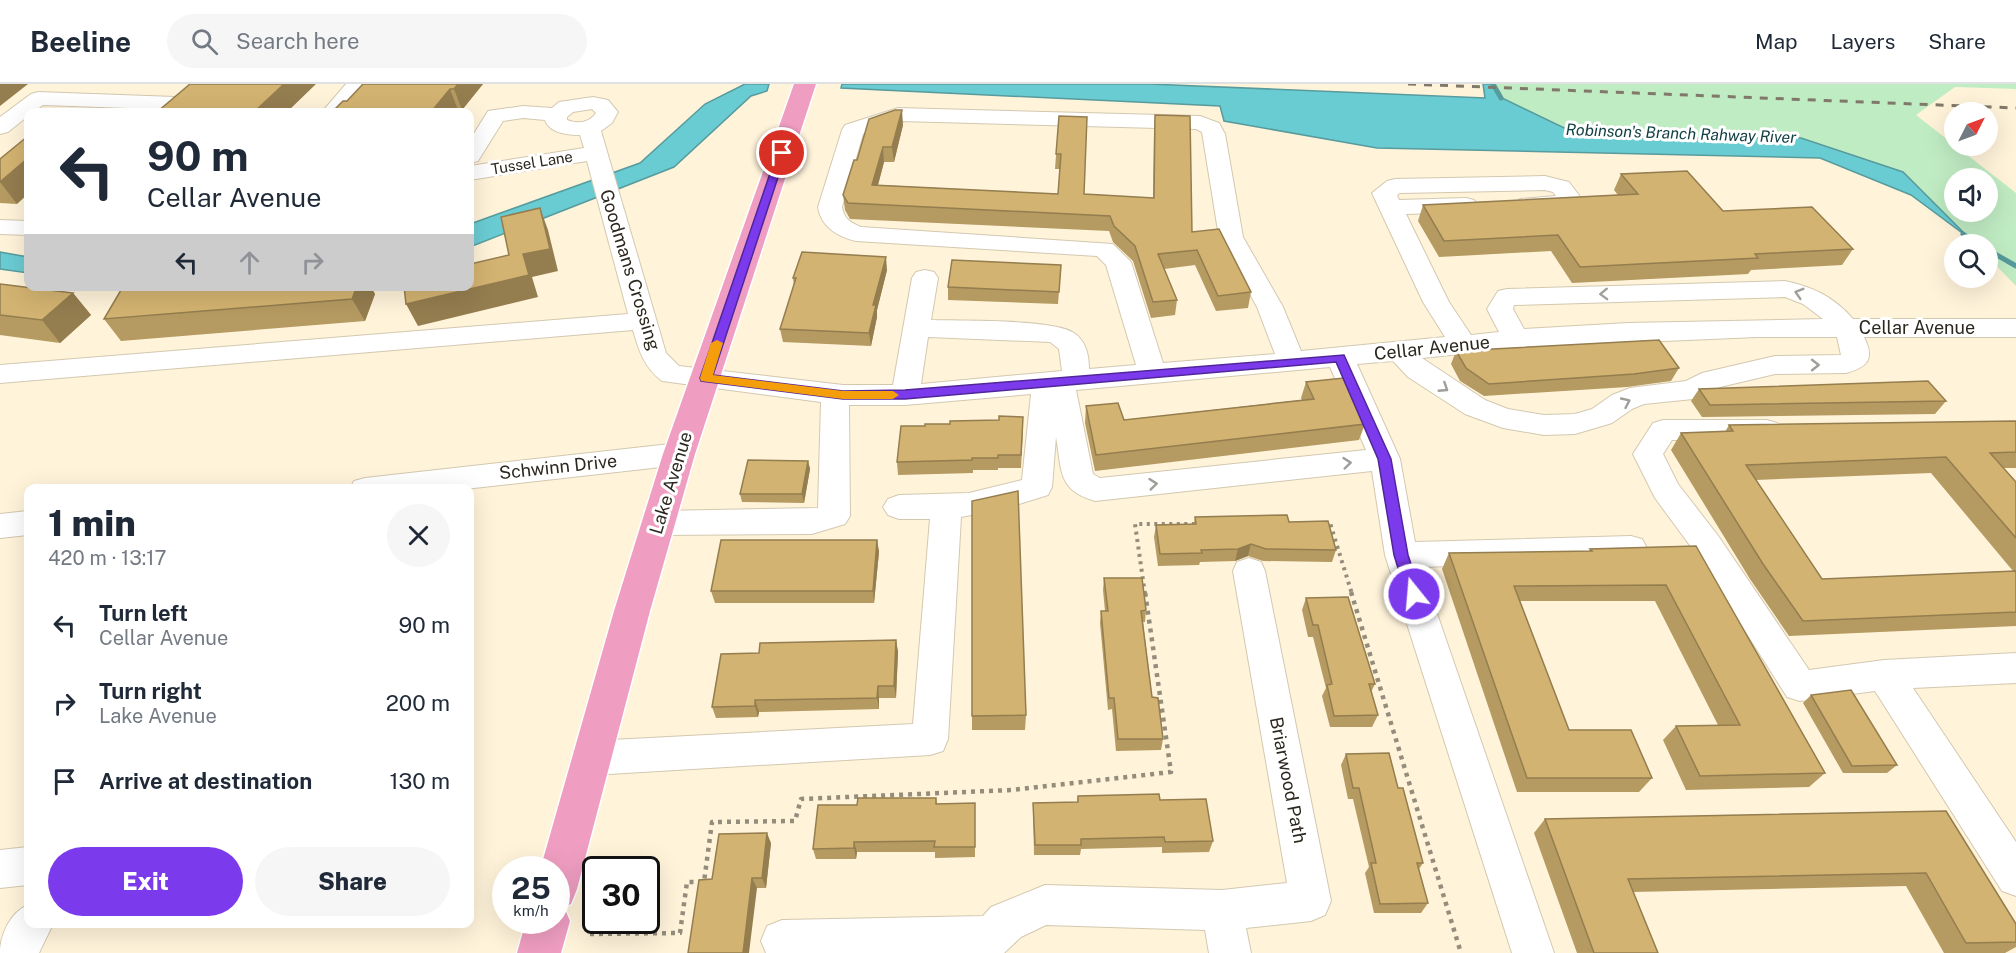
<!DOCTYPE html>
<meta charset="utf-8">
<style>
body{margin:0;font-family:"Public Sans",sans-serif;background:#f6f6f7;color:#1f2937;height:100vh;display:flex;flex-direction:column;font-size:22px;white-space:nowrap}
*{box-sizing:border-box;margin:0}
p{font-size:20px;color:#747a83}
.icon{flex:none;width:33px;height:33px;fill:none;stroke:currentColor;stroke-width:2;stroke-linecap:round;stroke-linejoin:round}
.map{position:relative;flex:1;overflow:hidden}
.details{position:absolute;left:24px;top:400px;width:450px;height:444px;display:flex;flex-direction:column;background:#fff;border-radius:12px;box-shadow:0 6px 24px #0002}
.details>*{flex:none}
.hud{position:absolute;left:24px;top:24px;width:450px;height:183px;border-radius:12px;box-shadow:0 6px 24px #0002;background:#fff;color:#1f2937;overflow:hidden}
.needle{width:39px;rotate:48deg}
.buttons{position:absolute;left:1944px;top:18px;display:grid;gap:12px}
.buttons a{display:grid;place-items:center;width:54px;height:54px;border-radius:50%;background:#fff;box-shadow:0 6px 24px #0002;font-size:30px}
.speed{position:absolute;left:492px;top:772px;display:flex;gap:12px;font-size:30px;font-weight:700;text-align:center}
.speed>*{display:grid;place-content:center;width:78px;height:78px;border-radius:50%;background:#fff;box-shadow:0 6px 24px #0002;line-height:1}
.speed small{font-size:15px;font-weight:400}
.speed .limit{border:3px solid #111;border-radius:9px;background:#fff;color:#111}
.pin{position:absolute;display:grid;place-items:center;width:51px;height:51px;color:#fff;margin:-26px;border:3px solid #fff;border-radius:50%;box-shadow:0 2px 6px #0007}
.me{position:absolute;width:66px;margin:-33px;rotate:343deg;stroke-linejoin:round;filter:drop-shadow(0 0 4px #0008)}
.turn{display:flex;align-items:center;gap:21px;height:126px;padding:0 24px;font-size:27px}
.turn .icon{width:78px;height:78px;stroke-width:2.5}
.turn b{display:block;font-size:42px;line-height:51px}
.lanes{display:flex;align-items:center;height:57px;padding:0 24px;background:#0003;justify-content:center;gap:30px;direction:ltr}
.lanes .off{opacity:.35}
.round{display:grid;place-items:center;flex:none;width:63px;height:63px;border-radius:32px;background:#f6f6f7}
.summary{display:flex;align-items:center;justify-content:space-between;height:102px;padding:0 24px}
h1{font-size:36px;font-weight:800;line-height:45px}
.cta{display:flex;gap:12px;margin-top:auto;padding:12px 24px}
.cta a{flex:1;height:69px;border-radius:36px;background:#7c3aed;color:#fff;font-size:24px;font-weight:800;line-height:69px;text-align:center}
.cta a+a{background:#f6f6f7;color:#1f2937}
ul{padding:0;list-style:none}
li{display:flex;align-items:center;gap:18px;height:78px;padding:0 24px}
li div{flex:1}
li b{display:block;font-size:22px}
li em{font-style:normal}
header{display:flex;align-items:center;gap:36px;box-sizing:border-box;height:84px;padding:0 30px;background:#fff;border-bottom:2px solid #e0e1e3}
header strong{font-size:28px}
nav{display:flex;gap:33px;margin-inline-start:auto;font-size:21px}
.search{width:420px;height:54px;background:#f6f6f7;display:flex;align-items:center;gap:15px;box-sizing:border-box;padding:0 21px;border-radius:33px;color:#747a83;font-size:22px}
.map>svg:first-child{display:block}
</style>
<header>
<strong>Beeline</strong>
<div class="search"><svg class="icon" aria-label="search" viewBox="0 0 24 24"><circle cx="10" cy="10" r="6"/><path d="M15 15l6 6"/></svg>Search here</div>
<nav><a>Map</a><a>Layers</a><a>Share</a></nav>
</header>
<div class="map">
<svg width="2016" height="869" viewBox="0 0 2016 869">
<rect width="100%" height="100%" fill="#fff3da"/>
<path fill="#c0ecc3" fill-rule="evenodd" d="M1493,0h523v5l-61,-2 -39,28 100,78v93l-28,-29v-13h-13l-72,-72 -102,-34h-216l-84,-40zM1954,94h34v34h-34z"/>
<path fill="#6accd3" stroke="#579b9d" stroke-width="1.5" d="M745,0h24l-2,7 -16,5 -77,71 -204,80v-23l170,-61 65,-59z
M842,0h307l336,14 -2,-14h10l9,14 83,40h216l102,34 66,66 -58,-43 -91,-37 -443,-10 -153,-27 -4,-15 -379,-18z
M0,168l28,5v16l-28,-4z"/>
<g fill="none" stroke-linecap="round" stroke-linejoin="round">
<path stroke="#579b9d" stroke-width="5" d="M1493,0l8,14
M1963,150l16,10
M1988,166l28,16"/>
<defs>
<path id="minor" d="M346,0h21l-24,28h-21z
M38,8l137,5 8,1 3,5 -9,9h-22l2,-3 -114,-4 -10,7h-5v4l-20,16 -8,2v-17l31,-23z
M593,13l15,3 10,12 -6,11 -11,8 65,222 13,13 164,19h50l19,-107 4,-6 9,-2 9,2 4,6 -7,42c29,1 123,-1 143,13 12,8 15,22 15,36l47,-4 -30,-100 -9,-9 -241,-15c-18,-4 -35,-14 -38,-34l24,-77 3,-5 53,-17 302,8 19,7 6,11 18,103 40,70 18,44 144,-14 -22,-35 -51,-109 15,-12 8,-2 150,-3 24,6 12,16 -10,10 -43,3 -8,-2 -4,-5 4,-5 36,-3 -3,-4 -8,-2 -145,3 -3,2 2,5 67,-2 8,2 4,5 -4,5 -8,2 -60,2 43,88 22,33 28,-3 -12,-23 11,-18 9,-2 278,-8c28,6 49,16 68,38h163v18h-152c11,22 4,30 -18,36l-71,1 -55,13 -27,12 -49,5 -12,5 -20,14 -37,11 -31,1 -41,-7 -38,-14 -57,-37 -15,-16 -36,3 43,95 15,83 216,-6 11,3 5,9 -5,9 -11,3 -210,7 133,386h-42l-127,-398 -13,-84 -277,30c-38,-11 -33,-31 -39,-64l-4,50 -4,8 -45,14 -42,8 -13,222 -5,12 -13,4 -338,20 -13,-5 -6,-12 6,-12 13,-5 321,-17 17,-205h-31l-11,-4 -5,-8 5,-8 11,-4 70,-2 53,-13 9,-86 -126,11h-56l1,111 -5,8 -33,10 -153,1 -11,-4 -5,-8 5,-8 11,-4 159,-3 3,-106 -159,-21c-18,-14 -23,-30 -29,-51l-633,53v-18l628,-51 -41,-153 -117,19v-14l114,-18 -4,-13c-12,0 -31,-2 -35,-15l-22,-2 -20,3 -25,40 -8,2v-23l18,-29 35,-5 29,2 7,-6zM592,25l4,4c-7,10 -18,11 -29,7v-3l6,-5zM900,37l296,8 6,3 17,105 38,70 18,47 -112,9 -32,-101 -18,-18 -252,-17c-11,-5 -17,-8 -19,-20l21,-73zM1785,213l18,7 20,15 -195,4 -104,6 -11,-20 1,-4zM928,253l122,5 9,7 3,22 -141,13zM1757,253h80l4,18 -66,1 -73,17 -16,8 -56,7 -18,7 -20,14 -17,5 -31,1 -36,-6 -23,-9 -63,-42 103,-11zM1330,283l36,83 -266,28 -7,-4 -17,-84z
M0,136l28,1v14l-28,-1z
M1663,336h104l10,3 5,7 -5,7 -10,3h-95l-9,14 15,30 41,53 90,133 75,-10 132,-7v30l-103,5 103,154v54l-14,-5 -127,-200 -75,10 -13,-4 -90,-142 -42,-57 -22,-44 20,-31z
M679,359l11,3 4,8 -4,8 -11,3 -214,24h-115l4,-8 11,-3z
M28,427v24l-28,3v-24z
M1249,474l12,4 4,9 66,330 -6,14 -14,6 -65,7 5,25h-42l-4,-23 -159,-5 -25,12 -17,16h-238l-5,-12 6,-15 15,-6 201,-4 8,-9 54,-22 177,5 65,-7 -54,-312 4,-9z
M28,763v38l-28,3v-38z
M28,821v19h25l-14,29h-39c0,-19 11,-41 28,-48z"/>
<path id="major" d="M794,0h22l-121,370 -45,157 -73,278 -6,15 -7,3 6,14 -9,32h-44l9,-32h30v-51h-16l74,-259 49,-157z"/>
</defs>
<use href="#minor" stroke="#d3c8b0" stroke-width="2"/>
<use href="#major" stroke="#fff" stroke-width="3"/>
<path stroke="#958d7c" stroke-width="4" stroke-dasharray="3 4.5" stroke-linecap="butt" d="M1324,439h6l22,71
M1145,510l-10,-70h62"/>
<path stroke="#958d7c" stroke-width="4.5" stroke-dasharray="4 5" stroke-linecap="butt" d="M1351,508l110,361
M590,850l90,-1 7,-51h17l8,-60 83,-1 6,-22 211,-9 159,-18 -26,-180"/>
<use href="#minor" fill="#fff" fill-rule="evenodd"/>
<use href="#major" fill="#ef9ec1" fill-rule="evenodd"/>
<path stroke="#807869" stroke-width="3" stroke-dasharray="8 8" stroke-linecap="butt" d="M1408,0l608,24"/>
</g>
<path fill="#b59a61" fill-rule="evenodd" d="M363,0h120l-21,26h-4l-2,2h-124l15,-11z
M1155,31l37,117 59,60 -3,16 -32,3 -21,-46 -31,4 13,31 -2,15 -24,3 -18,-57 -20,-19 -4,-11 -259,-12 -5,-9 -2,-15 14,-35 46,-35 -9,37h-10l-6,23 180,9 2,-25h-5l4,-53 25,78 69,4 1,-68z
M0,75l17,45 -17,-1z
M1621,90l102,37 130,38 -11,16 -91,5 -3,4 -176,9 -21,-32 -112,6 -21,-36 5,-16 195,-10 -4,-5z
M1061,181l-3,39 -110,-4v-13z
M887,186l-10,40v7l-6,29 -88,-4 -3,-13 14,-43 -1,-8z
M0,200l73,9 18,22 -31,28 -60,-8z
M375,210l-10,27 -244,20 -17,-22z
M1456,267l223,17 -8,13 -44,6 -143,9 -24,-15 -9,-17z
M1306,298l59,42 -6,16 -264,31 -10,-48 1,-17 38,14 178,-20 -1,-2z
M1699,305l247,12 -11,13 -233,3 -11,-16z
M2016,337v47h-13l13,14v144l-227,10 -39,-57 -79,-129 10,-17 44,-1 4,-7zM1931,389l82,98 -191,8 -66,-99z
M1023,345l-2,39h-23v2h-25v3l-75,2 -1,-13z
M808,377l2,8 -6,34 -62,-1 -2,-8z
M1195,433l94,5 47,28 -4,12 -69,-1 -15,-5 -13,5 -35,1 -1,3 -41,1 -4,-29 2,-12 38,-1z
M877,456l2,12 -5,51h-159l-4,-12z
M1696,462l129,227 -16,14 -123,3 -23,-50 13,-14 42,-1 -63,-124h-135l49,129 83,48 -13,14h-122l-75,-223 7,-16 140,-2 1,-2z
M1104,494l42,32 -1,12h-2l9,75 11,42 -2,11 -45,1 -4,-42 -4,1 -8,-87 1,-12h4l-2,-21z
M1306,514l69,86 -4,8 7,23 -6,12h-42l-8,-31 4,-8 -13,-51h-5l-6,-27z
M896,556l2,12 -2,46h-17v11l-120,3 -1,5 -42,1 -4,-11 47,-54z
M1811,611l86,70 -10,8h-44l-40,-70z
M1026,631l-1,15h-53v-14z
M1346,670l52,34 25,75 -4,6 9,34 -7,10h-47l-9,-40 4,-6 -16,-68h-5l-7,-34z
M1078,712l82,4 53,41 -4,11 -47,1v-6l-81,2 -1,6h-46l-1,-52 44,-1z
M936,714l1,6 38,-1v54l-40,1v-6h-78l-1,7h-40l-3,-10 44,-44z
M1946,727l70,113v23l-11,6h-61l-38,-67 -273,6 25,61h-81l-43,-120 11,-14z
M771,759l-5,45h-9l-45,-9z"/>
<path fill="#947d4f" d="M0,0h28l-28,22z
M284,0h32l-29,28h-33z
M458,0h25l-21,26 -8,-21z
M450,5l8,21 -2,2h-25z
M902,26l1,15 -9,37 -2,-15z
M883,63l1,15 -10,38 -2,-15z
M28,74v36l-11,10 -17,-22z
M540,124l8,22 10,41 -26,6 6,20 -120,29 -12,-22 117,-50z
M886,173l1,13 -10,40v7l-6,29 -2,-13 4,-28z
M357,202h14l4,8 -10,27 -13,-22z
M73,209l18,22 -31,28 -18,-23z
M808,377l2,8 -6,34 -2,-9z
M877,456l2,12 -5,51 -1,-12z
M1251,460l-3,12 -13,5 3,-12z
M896,556l2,12 -2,46 -2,-12z
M878,602l1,12v11l-2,-11z
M755,616l4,12 -1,5 -3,-11z
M767,749l4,10 -5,45 -4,-10z
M854,758l3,10 -1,7 -2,-11z
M752,794l5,10 -8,65h-6z"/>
<path fill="#d3b371" stroke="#947d4f" stroke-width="1.5" d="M190,0h94l-30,28h-97z
M363,0h95l-4,5h-4l-19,23h-99l11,-11h4z
M895,26h7l-10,37h-9l-11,38 186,9 3,-40h-5l3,-38 28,1 -3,77 70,4 1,-83 35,1 2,116 27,-3 32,63 -33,4 -21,-46 -39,4 19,46 -24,2 -18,-56 -21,-20 -4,-10 -262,-13 -5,-8 11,-35h3l12,-41z
M28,52v22l-28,24v-23z
M1687,87l36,40 89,-4 41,42 -98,5 3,4 -178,9 -22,-32 -114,6 -21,-36 215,-11 -17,-20z
M540,124l10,41 -27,5 6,21 -123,29 -2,-18h66v-22l39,-9 -8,-38z
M802,168l84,5 -13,48h3l-7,28 -89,-4 16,-51h-3z
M952,176l109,5 -2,27 -111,-5z
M0,200l73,9 -31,27 -42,-5z
M171,202h186l-5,13 -248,20 17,-29z
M1659,256l20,28 -45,6 -145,10 -23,-16 -10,-17z
M1344,294l21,46 -269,31 -10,-49 32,-3 6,17 190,-21 -8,-17z
M1928,297l18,20 -236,4 -11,-16z
M999,332l24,1 -2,38h-23v3h-26v2l-75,2 4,-36h24v-2h25v-3l49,-1z
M2016,337v31l-26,1 26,29v56l-70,-81 -200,8 76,114 194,-8v41l-213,9 -40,-57 -82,-131 52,-2 -4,-6z
M748,376l60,1 -6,33h-62z
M1018,407l8,224 -54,1v-215z
M1287,431l2,7 39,-1 8,29 -70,-1 -15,-5 -13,5 -37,1 1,3 -42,1 -4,-29 40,-1 -1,-7z
M721,456h156l-4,51h-162z
M1696,462l129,227 -125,3 -24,-50 64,-1 -74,-140 -152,1 55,144h62l21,48h-125l-78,-225 143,-2 -2,-2z
M1104,494h38l4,32 -5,1 11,86 6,1 5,41h-45l-4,-41h-5l-8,-87h7z
M1348,513l27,87h-6l9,31 -44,1 -7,-31 5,-1 -14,-59h-5l-7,-27z
M896,556l-2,46h-16l-1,12 -122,2v6l-43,1 9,-53 38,-1 1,-10z
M1851,606l46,75 -45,1 -41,-71z
M1389,669l9,35h5l20,75h-6l11,40 -48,1 -9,-41h5l-17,-75h-6l-7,-34z
M1159,710l1,6 46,-1 7,42 -48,1 -1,-5 -83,2v6h-46l-2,-42 45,-1v-6z
M858,714h78v6l39,-1v44h-41l1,-6 -81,1v6l-41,1 5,-44h39z
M1946,727l70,113v18l-50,1 -40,-70 -298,6 30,74h-64l-49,-134z
M767,749l-5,45h-10l-9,75h-55l11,-73 13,-1 7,-45z"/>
<defs><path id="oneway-chevron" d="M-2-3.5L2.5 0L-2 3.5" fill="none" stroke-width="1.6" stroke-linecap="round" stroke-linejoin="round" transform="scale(1.5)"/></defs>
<g stroke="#a09e9a">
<use href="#oneway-chevron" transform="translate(1799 209) rotate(-163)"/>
<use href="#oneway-chevron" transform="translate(1604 210) rotate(178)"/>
<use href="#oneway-chevron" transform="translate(1815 281)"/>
<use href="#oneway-chevron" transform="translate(1444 304) rotate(33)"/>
<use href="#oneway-chevron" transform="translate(1626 318) rotate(-25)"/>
<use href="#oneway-chevron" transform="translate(1347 379) rotate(-6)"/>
<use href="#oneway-chevron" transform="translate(1153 400) rotate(-6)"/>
</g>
<path fill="#7c3aed" stroke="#51269a" stroke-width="1.5" d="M782,66l4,3 -73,222 130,16 62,-1 439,-35 47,104 17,96 13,39 -2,4h-11l-2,-4 -12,-39 -16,-96 -42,-97 -431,37h-62l-142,-18 -1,-3 77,-225z"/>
<path fill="#f59e0b" d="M717,256l6,3 -10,32 130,16h50l6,4 -6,4h-50l-142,-18 -1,-3 11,-35z"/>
<g text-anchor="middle" stroke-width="6" stroke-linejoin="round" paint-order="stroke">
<g font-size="15" fill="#2c281f" stroke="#fff">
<text transform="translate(532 79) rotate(-9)" y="5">Tussel Lane</text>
</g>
<g font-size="16" font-style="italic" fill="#124043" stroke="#fff">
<text transform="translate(1681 49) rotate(2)" y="6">Robinson's Branch Rahway River</text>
</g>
<g font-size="18" fill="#2c281f" stroke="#fff">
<text transform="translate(630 186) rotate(73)" y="6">Goodmans Crossing</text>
<text x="1917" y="250">Cellar Avenue</text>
<text transform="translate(1432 264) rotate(-6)" y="6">Cellar Avenue</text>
<text transform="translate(558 383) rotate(-6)" y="6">Schwinn Drive</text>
<text transform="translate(671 399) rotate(-73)" y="6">Lake Avenue</text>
<text transform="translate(1288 696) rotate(79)" y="6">Briarwood Path</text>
</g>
</g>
</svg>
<div class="buttons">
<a><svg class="needle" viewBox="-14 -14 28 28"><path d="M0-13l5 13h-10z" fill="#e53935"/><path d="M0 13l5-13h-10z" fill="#747a83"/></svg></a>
<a><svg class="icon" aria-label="sound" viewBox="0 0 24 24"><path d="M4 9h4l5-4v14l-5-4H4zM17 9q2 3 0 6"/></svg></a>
<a><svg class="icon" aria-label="search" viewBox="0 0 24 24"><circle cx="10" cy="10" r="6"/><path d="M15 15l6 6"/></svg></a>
</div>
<div class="speed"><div>25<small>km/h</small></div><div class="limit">30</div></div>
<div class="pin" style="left:782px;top:69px;background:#d93025"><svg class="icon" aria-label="arrive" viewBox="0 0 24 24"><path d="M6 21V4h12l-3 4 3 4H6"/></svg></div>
<svg class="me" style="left:1414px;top:510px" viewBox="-20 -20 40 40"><circle r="17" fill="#7c3aed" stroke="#fff" stroke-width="3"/><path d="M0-11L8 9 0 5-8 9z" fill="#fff"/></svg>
<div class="hud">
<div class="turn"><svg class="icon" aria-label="left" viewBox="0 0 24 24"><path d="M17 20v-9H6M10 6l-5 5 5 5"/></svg><div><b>90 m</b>Cellar Avenue</div></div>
<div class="lanes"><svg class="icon" aria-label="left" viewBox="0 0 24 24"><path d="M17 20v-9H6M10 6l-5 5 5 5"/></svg><svg class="icon off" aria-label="ahead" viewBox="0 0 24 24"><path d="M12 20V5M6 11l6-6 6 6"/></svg><svg class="icon off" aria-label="right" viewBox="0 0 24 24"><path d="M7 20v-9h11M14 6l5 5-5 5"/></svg></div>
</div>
<section class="details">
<div class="summary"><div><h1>1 min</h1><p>420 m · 13:17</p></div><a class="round"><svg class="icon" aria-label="close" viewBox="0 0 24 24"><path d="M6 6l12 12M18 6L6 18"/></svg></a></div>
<ul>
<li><svg class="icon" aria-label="left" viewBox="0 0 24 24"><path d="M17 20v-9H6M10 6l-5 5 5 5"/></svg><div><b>Turn left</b><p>Cellar Avenue</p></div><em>90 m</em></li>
<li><svg class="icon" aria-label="right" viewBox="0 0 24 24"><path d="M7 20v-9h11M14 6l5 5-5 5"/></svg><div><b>Turn right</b><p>Lake Avenue</p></div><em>200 m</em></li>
<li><svg class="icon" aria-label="arrive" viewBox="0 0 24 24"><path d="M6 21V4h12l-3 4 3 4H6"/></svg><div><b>Arrive at destination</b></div><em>130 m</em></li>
</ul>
<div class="cta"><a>Exit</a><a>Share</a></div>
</section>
</div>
